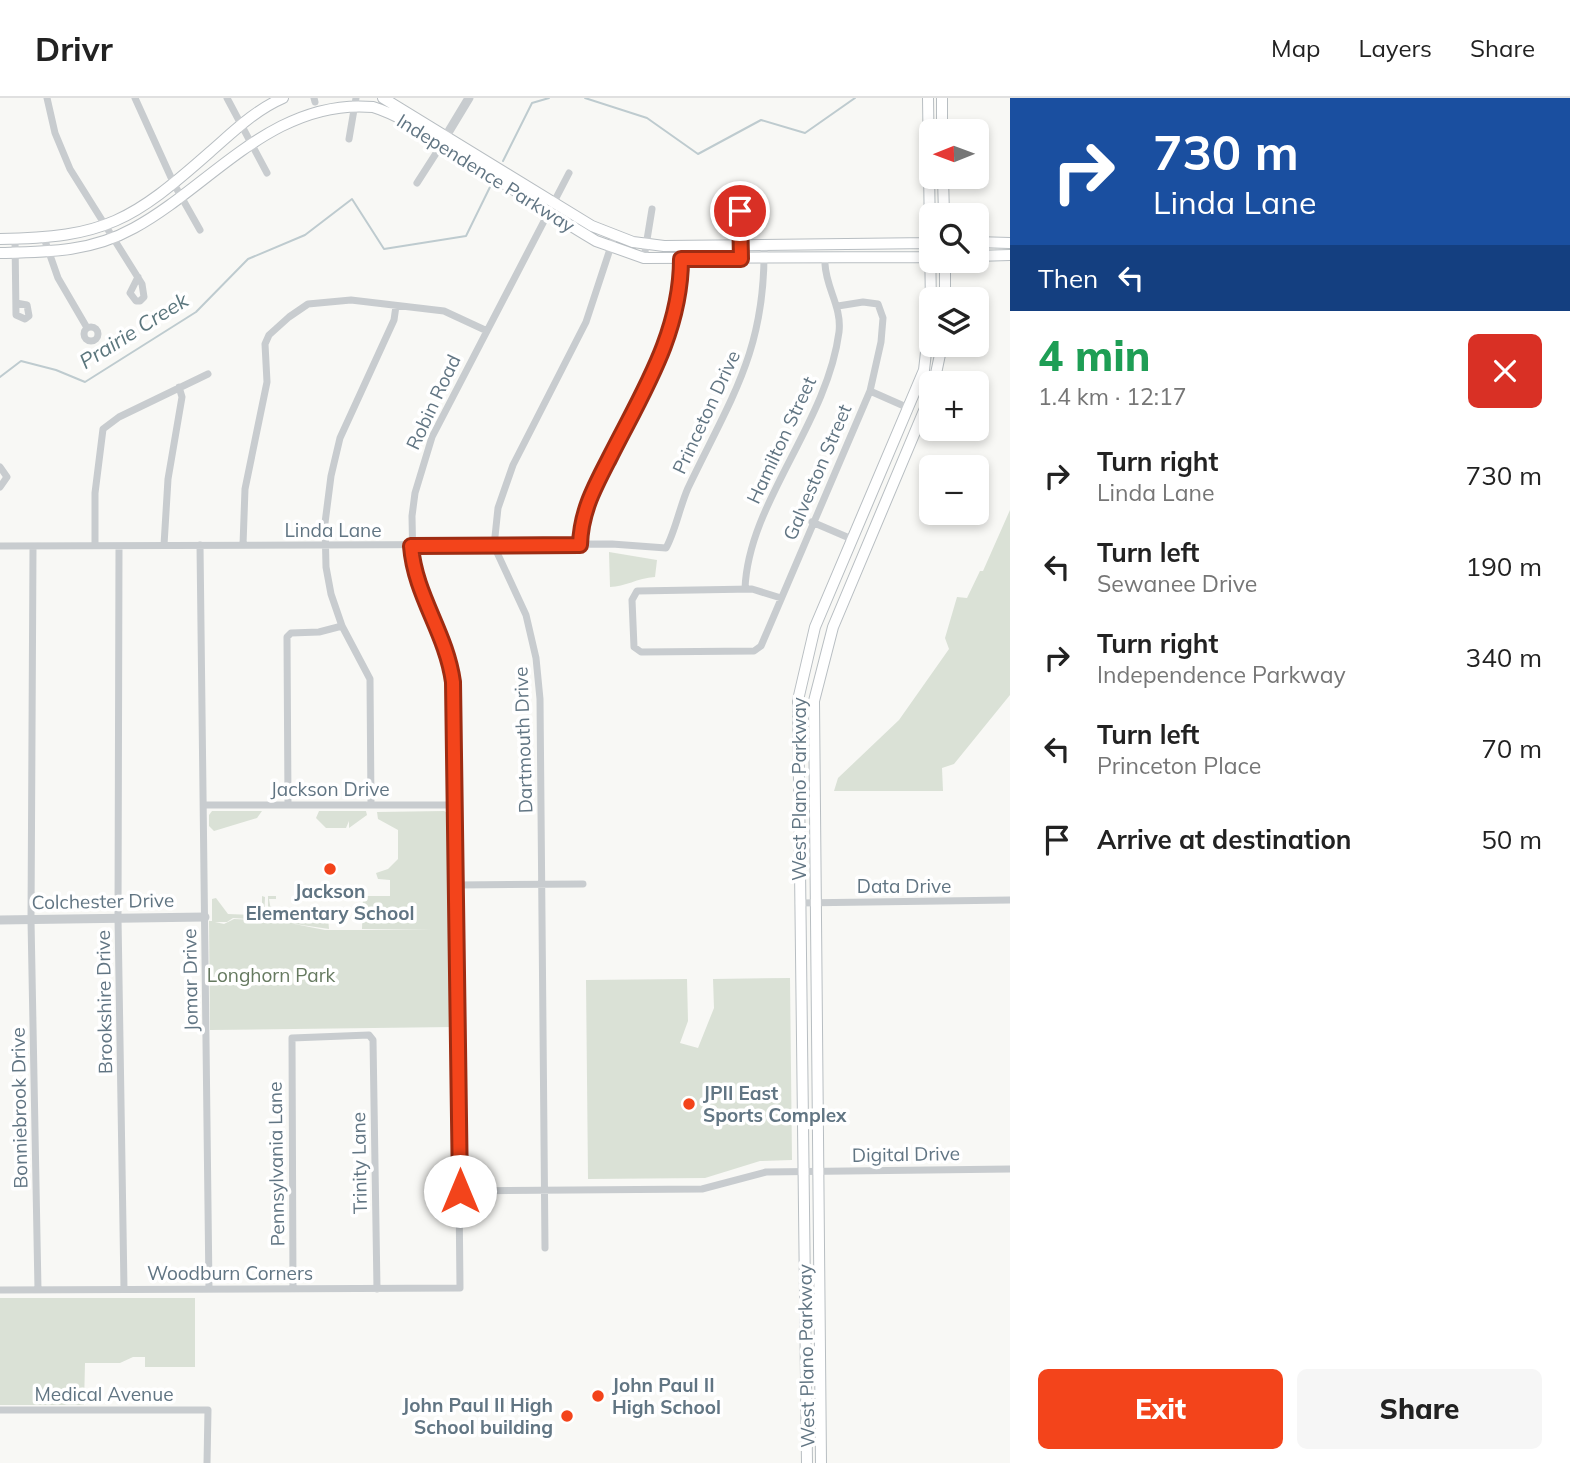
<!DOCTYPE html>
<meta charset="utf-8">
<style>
body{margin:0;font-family:Mulish,sans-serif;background:#f6f6f6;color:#222;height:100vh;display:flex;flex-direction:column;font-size:26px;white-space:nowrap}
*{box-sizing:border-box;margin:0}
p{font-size:23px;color:#767676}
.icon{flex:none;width:38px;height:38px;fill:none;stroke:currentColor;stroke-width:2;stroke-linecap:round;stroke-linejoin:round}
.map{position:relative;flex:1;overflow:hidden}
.side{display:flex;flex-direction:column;background:#fff;width:560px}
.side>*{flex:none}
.guide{background:#1a4fa0;color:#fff;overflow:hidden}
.needle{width:46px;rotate:269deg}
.tools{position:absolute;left:919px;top:21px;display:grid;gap:14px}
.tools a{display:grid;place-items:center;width:70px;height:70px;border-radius:10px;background:#fff;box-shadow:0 4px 10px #0003;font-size:35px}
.pin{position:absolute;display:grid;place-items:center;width:60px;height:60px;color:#fff;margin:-30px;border:4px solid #fff;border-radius:50%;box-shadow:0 2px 7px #0007}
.me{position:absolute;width:77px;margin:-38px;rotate:0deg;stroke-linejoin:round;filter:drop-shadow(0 0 5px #0008)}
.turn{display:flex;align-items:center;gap:24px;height:147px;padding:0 28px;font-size:32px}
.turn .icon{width:91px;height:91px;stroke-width:2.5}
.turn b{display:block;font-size:49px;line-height:60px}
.then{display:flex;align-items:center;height:66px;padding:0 28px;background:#0003;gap:14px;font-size:26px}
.round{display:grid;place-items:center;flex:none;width:74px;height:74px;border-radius:10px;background:#f6f6f6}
.summary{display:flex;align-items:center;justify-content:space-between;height:119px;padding:0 28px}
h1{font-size:42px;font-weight:800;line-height:52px;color:#1e9e55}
.action{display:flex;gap:14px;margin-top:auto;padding:14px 28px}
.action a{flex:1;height:80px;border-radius:10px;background:#f3441b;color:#fff;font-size:28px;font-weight:800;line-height:80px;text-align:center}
.action a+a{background:#f6f6f6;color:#222}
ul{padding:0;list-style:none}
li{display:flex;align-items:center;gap:21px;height:91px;padding:0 28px}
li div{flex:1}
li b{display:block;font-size:26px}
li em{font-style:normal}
header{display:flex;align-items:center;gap:42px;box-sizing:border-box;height:98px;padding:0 35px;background:#fff;border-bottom:2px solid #e0e0e0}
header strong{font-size:33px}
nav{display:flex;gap:38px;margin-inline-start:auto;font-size:24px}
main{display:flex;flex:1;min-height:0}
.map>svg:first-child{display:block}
</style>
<header>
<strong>Drivr</strong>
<nav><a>Map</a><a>Layers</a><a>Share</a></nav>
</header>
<main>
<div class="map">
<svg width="1010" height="1365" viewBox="0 0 1010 1365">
<rect width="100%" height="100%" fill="#f8f8f5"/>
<path fill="#dae1d6" d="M1010,412v185l-56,69 -12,4 1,23h-109l4,-13 61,-58 50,-71 -4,-11 12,-41 10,1 13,-27h3z
M609,454l48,8 -2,17c-18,1 -30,10 -45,10z
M212,713h50l-5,7 -43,13 -5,-5v-11z
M319,713h47l1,4 -18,13v-7l-3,7h-20l-10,-10z
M444,713l4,2 5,214 -243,3 -1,-109h3v-22l4,-1 12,16 26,1 8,-7v-12l3,1 -1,23 -31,-2 -6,4h-12l9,2 10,-5 45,2 46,9h107l-70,-1 1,-33h27v-16l-12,-1 -2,-6 12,-4 10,-10v-29l-20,-11 -1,-7z
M268,798h8v3h-7l3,17 56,1 1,12 -61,-9z
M790,880l2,182 -32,1 -55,17 -117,1 -2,-199 101,-1 1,42 -8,22 18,5 16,-40 -1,-29z
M0,1200h195v69h-50v-10h-12l-13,6h-35l-1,42h-84z"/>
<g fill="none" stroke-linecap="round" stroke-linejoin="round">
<path stroke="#becbcf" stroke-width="2" d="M585,0l62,20 51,36 63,-34 44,13 50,-35
M503,63l29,-58 17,-5
M0,279l21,-16 35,9 29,12 111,-70 52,-53 57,-24 47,-36 32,50 82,-13 24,-49"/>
<defs>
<path id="secondary" d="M383,0l209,128 41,16 31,4 267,-3
M942,0v33
M943,79l1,38
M0,141c105,-1 133,-19 210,-87 23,-20 45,-42 73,-54
M976,144l34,1
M0,155c48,-1 91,-1 134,-25 77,-42 139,-130 239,-121 29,9 58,30 84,46 46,30 92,60 139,88l48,17 287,-1
M976,158l34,-1
M945,163v38
M934,285l8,-38
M807,1365l-9,-763 17,-73 109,-257 7,-62 -3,-210
M821,1365l-7,-762 19,-74 98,-233"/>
</defs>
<use href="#secondary" stroke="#b8bec2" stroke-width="12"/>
<path stroke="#c8cccf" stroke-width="7" d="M47,0l8,35 15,36 72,115 2,13 -4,4h-4l-6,-8 8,-16
M135,0l39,86 26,46
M227,0l40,75
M314,0l1,4
M349,41l7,-41
M417,85l25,-39
M740,113l1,48
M44,140l14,40 28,48
M15,141l1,76 9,4 4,-3 -2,-11 -11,-2
M644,160l8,-49
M84 236a7 7 0 1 1 14 0a7 7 0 1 1-14 0Z
M870,293l34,15
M0,369l7,10 -7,10
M812,424l35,15
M95,447v-52l8,-64 16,-12 89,-43
M164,447l4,-66 14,-82 -3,-10
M200,447l9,744
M243,447l2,-56 22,-107 -2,-38 4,-9 20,-18 19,-13 43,-4 93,11 41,19
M580,447c2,-65 60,-138 85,-200 14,-33 15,-64 16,-99
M0,448l612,-2 54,4c9,-16 14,-42 22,-60 43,-90 78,-138 76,-243
M119,448l-1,372 6,371
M33,449l-2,373 7,370
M745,491c3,-86 82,-165 94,-257 3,-25 -13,-44 -14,-68
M781,500l-29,-9 -115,2 -5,9 2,47 7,5 113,-1 7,-5 109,-255 11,-49 2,-24 -5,-14 -15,-2 -25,4
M288,706l-1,-167 4,-4 28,-1 23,-6
M205,707h251
M371,707l-1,-126 -28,-53 -11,-32 -5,-27 -1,-44 6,-47 9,-38 54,-118 2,-14
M457,787l126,-1
M799,805l211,-3
M460,1093l242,-2 64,-17 244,-3
M545,1150l-5,-549 -4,-41 -10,-43 -32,-69 4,-38 15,-43 73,-143 28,-85
M293,1191l-1,-251 77,-3 4,5 4,249
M0,1192l460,-2 -6,-580 -5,-51 -36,-89 -1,-52 3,-23 17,-56 137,-264
M0,1312h208l-1,53"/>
<path stroke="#c8cccf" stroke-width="9" d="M443,43l26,-43
M0,822l205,-3"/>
<use href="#secondary" stroke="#fff" stroke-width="10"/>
</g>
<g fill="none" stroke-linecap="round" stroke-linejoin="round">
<defs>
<path id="route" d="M460,1093l-7,-509c-7,-50 -38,-86 -42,-136l169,-1c1,-33 14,-57 29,-86 32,-64 72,-125 72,-200h60l-1,-48"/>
</defs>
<use href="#route" stroke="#9e2c12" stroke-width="18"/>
<use href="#route" stroke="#f3441b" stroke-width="12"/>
</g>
<g fill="#f3441b" stroke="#fff" stroke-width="2.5">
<circle cx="330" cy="771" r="7"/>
<circle cx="689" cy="1006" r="7"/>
<circle cx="598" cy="1298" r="7"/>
<circle cx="567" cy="1318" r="7"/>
</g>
<g text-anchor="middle" stroke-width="7" stroke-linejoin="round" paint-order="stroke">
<g font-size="19" fill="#617583" stroke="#fff">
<text transform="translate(486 75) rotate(32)" y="7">Independence Parkway</text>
<text transform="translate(433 304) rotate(-65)" y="7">Robin Road</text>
<text transform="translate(706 314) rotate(-65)" y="7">Princeton Drive</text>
<text transform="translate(781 342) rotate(-65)" y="7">Hamilton Street</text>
<text transform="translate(817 374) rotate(-67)" y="7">Galveston Street</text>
<text x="333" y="439">Linda Lane</text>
<text transform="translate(523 642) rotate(-92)" y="7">Dartmouth Drive</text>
<text x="330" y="698">Jackson Drive</text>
<text transform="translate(799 691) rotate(-90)" y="7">West Plano Parkway</text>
<text x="904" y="795">Data Drive</text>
<text transform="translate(103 803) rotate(-1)" y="7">Colchester Drive</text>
<text transform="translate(190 882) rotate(-91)" y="7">Jomar Drive</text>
<text transform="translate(104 904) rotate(-91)" y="7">Brookshire Drive</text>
<text transform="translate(19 1010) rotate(-91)" y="7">Bonniebrook Drive</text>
<text transform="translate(906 1056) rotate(-1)" y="7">Digital Drive</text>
<text transform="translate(359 1065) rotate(-91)" y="7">Trinity Lane</text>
<text transform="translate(276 1066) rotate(-91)" y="7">Pennsylvania Lane</text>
<text x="230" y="1182">Woodburn Corners</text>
<text transform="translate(806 1258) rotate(-91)" y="7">West Plano Parkway</text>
<text x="104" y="1303">Medical Avenue</text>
</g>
<g font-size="19" font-weight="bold" fill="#617583" stroke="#fff" text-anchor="start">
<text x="330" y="800" text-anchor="middle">Jackson<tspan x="330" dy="22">Elementary School</tspan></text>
<text x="703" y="1002">JPII East<tspan x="703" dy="22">Sports Complex</tspan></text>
<text x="612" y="1294">John Paul II<tspan x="612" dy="22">High School</tspan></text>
<text x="553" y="1314" text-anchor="end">John Paul II High<tspan x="553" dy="22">School building</tspan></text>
</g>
<g font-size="19" fill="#667a60" stroke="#fff">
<text x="271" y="884">Longhorn Park</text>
</g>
<g font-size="21" font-style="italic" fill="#5b767d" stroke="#fff">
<text transform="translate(134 233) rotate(-32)" y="7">Prairie Creek</text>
</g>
</g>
</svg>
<div class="tools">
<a><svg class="needle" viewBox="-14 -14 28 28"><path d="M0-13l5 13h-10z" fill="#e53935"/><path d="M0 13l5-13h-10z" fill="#767676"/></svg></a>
<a><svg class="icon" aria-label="search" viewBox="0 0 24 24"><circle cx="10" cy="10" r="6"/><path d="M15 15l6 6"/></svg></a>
<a><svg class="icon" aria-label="layers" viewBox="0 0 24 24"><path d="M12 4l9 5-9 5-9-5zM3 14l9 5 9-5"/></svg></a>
<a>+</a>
<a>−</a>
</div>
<div class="pin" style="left:740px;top:113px;background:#d93025"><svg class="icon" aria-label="arrive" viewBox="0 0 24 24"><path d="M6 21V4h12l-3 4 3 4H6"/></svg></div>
<svg class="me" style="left:460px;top:1093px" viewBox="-20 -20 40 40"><circle r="19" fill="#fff"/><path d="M0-13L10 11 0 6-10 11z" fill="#f3441b"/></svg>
</div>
<section class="side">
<div class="guide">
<div class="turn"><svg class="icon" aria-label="right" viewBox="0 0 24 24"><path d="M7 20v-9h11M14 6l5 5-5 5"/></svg><div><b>730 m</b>Linda Lane</div></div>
<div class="then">Then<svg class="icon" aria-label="left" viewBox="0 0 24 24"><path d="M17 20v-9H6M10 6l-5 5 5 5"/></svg></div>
</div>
<div class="summary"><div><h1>4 min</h1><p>1.4 km · 12:17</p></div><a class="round" style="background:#d93025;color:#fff"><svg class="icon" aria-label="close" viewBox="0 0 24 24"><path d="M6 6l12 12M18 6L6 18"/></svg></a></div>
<ul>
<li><svg class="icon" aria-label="right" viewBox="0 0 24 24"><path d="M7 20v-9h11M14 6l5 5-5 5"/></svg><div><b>Turn right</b><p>Linda Lane</p></div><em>730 m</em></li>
<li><svg class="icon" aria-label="left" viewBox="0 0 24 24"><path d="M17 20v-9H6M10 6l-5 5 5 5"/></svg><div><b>Turn left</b><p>Sewanee Drive</p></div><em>190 m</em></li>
<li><svg class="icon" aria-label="right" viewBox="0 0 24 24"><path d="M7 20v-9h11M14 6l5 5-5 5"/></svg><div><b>Turn right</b><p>Independence Parkway</p></div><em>340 m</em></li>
<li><svg class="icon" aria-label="left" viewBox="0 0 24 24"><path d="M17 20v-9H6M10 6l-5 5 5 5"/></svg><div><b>Turn left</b><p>Princeton Place</p></div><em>70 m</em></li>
<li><svg class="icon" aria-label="arrive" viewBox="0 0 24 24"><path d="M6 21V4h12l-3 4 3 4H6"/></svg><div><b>Arrive at destination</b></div><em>50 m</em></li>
</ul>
<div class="action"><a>Exit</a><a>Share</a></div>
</section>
</main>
